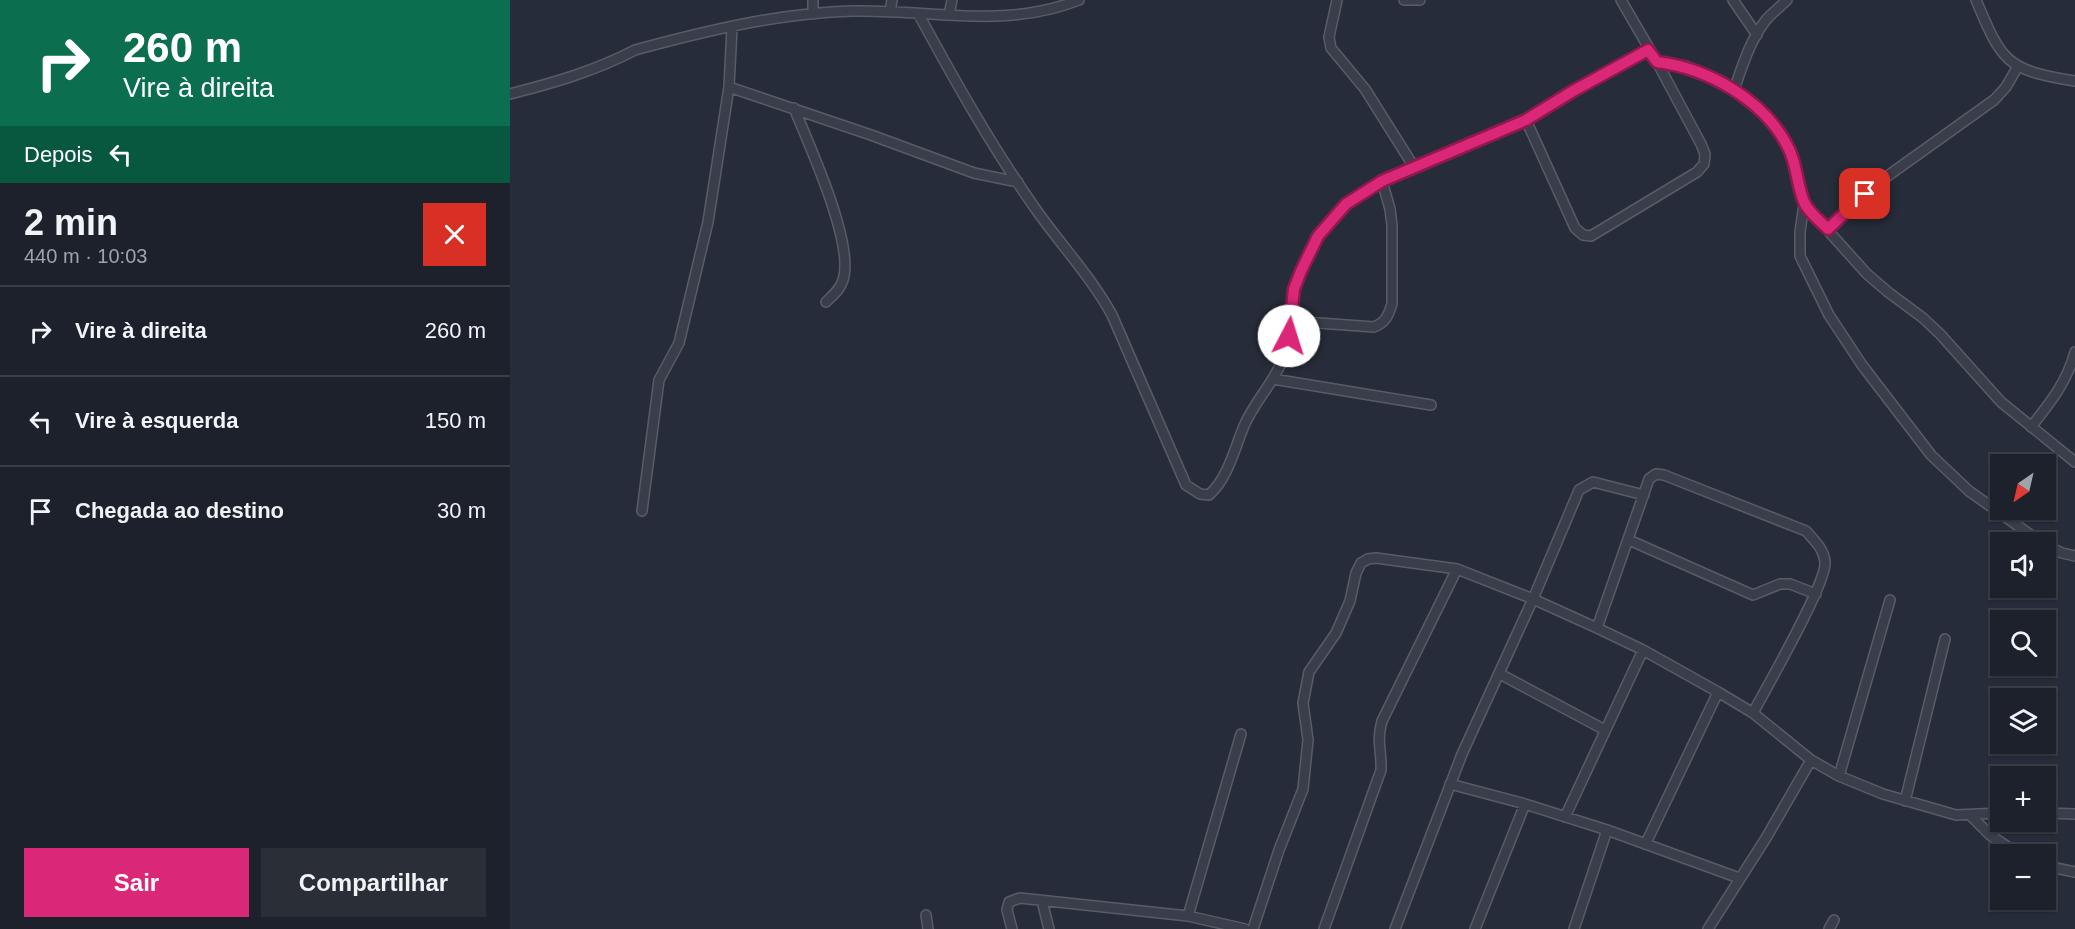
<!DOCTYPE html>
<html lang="pt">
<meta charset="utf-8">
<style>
body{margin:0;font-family:Helvetica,sans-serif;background:#292e37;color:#f1f3f6;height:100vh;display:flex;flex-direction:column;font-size:22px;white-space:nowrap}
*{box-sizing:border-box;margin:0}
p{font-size:20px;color:#a0a3a9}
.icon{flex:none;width:33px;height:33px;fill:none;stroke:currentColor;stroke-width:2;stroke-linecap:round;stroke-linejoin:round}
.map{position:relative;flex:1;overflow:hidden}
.panel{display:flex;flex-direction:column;background:#1c212b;width:510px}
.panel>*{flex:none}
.top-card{background:#0b6e4f;color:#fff;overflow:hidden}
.needle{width:39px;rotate:214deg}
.tools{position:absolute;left:1480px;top:454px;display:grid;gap:12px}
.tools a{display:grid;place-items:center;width:66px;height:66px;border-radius:0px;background:#1c212b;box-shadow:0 2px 4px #0004,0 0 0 2px #3a3e47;font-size:30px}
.pin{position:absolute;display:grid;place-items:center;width:51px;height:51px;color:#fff;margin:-26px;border-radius:12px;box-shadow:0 3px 9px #0006}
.me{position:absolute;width:66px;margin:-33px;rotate:5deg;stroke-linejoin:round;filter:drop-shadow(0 0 4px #0008)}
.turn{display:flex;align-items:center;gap:21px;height:126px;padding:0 24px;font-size:27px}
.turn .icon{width:78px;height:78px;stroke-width:2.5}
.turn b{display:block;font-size:42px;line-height:51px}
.then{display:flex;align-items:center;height:57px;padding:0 24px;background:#0003;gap:12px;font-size:22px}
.round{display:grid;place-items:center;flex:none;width:63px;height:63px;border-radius:0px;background:#292e37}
.headline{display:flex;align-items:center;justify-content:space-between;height:102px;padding:0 24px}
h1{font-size:36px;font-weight:700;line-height:45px}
.cta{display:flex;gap:12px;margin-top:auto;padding:12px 24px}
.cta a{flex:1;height:69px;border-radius:0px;background:#db2777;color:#fff;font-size:24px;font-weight:700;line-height:69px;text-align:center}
.cta a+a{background:#292e37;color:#f1f3f6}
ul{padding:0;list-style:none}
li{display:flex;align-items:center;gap:18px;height:90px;padding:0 24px;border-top:2px solid #3a3e47}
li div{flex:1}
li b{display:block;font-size:22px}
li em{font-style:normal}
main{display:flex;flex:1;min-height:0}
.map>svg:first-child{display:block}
</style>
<main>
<section class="panel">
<div class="top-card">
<div class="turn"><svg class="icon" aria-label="right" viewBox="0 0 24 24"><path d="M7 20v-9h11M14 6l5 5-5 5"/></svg><div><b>260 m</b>Vire à direita</div></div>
<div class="then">Depois<svg class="icon" aria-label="left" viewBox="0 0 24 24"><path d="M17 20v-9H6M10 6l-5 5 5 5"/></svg></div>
</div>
<div class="headline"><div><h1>2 min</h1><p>440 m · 10:03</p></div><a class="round" style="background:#d93025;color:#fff"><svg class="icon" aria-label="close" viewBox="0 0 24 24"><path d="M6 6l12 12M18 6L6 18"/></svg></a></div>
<ul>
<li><svg class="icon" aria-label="right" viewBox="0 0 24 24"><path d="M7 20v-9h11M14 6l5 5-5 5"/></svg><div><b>Vire à direita</b></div><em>260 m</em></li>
<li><svg class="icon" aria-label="left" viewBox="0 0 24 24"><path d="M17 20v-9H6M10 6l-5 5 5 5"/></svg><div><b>Vire à esquerda</b></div><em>150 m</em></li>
<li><svg class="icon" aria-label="arrive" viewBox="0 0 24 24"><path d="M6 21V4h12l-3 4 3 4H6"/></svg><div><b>Chegada ao destino</b></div><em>30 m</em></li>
</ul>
<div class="cta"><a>Sair</a><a>Compartilhar</a></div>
</section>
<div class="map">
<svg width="1565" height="929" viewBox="0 0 1565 929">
<rect width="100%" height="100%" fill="#262c39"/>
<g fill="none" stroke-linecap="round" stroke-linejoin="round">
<defs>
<path id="minor" d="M827,0l-8,37 2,11 34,41 49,78
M894,0h16
M1111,0l36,62 29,4 37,16 38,30 21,24 7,12 6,16 9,40 63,70 21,18 35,26 17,16 61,68 74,60
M1223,0l24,35
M1466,0c26,62 30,70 99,81
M380,12l2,-12
M303,14v-14
M409,15c36,66 74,134 118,196 25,35 54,66 75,104l74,170 14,9 9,1c19,-17 25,-45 35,-69 10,-24 29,-42 39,-67 8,-22 6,-45 10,-67 2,-10 8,-21 12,-30 18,-39 40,-61 77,-81l144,-61 47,-29 75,-41
M439,15l3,-15
M219,87l142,48 103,38 44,9
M1224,90c8,-23 16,-50 32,-70 6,-7 14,-13 21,-20
M0,94c43,-11 85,-23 125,-44 70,-19 144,-37 217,-39 79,-2 150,19 227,-11
M284,108c15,37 61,136 49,172 -3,10 -10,15 -17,22
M1016,120l49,108 8,7 8,1 106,-64 7,-8 1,-10 -4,-10 -44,-82
M1294,204l-4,28v24l29,59 33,50 69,90 38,36 73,52
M1318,229l47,-44 119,-85 12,-13 12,-21
M781,321l83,6c12,-5 14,-11 18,-23v-79l-2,-16 -8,-28
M763,379l158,26
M1521,427c19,-24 36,-45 44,-75
M132,511l17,-131 20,-37 29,-121 21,-135 3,-59
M1119,540l124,55 27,-11h10l26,10
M1536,545l16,8 13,3
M1087,628l52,-149 7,-5 8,1 142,56c8,9 18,18 19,31 2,21 -59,126 -72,151
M990,674l105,56
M1329,776l51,-176
M940,784l75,20 82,26 132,48
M1395,801l40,-162
M1536,813l29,1
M1460,815l20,20 30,20
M1055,817l78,-167
M1136,843l72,-151
M1536,866l29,6
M532,901l7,28
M416,915l2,14
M678,916l53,-182
M502,929l-5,-19 2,-8 11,-4 168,18 57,13
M743,929l26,-79 24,-61 5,-49 -5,-37 6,-31 27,-39 14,-32 6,-28 5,-10 7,-4 8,-1 81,11 76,30 64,29 46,22 75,42 35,21 58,47 28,16 44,18 73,21 45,-2
M814,929l57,-159c1,-19 -5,-28 1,-49l75,-152
M885,929l67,-175 71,-155 46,-109 14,-8 51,13
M965,929l50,-125
M1064,929l33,-99
M1198,929l58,-91 45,-78
M1319,929l5,-9"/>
</defs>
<use href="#minor" stroke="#585c68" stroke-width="12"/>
<use href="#minor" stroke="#393e4a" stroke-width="9"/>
</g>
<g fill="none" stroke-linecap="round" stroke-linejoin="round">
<defs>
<path id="route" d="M779,336l5,-47 7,-18 17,-35 28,-32 36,-23 144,-61 47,-29 75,-41 9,12c51,6 109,39 132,87 8,17 8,36 15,53 4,10 17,20 24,27l37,-35"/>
</defs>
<use href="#route" stroke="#8e194d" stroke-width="15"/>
<use href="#route" stroke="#db2777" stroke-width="10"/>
</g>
</svg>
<div class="tools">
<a><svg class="needle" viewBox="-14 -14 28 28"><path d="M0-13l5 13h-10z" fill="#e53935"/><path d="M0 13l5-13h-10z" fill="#a0a3a9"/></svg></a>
<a><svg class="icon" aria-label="sound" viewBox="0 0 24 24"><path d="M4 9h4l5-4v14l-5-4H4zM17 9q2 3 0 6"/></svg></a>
<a><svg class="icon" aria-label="search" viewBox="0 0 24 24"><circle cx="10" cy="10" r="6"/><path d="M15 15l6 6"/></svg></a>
<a><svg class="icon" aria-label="layers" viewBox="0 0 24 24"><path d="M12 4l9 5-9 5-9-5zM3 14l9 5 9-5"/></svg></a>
<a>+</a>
<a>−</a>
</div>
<div class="pin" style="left:1355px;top:194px;background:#d93025"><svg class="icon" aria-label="arrive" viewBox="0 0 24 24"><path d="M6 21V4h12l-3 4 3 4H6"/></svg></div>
<svg class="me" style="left:779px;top:336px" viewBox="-20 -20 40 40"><circle r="19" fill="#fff"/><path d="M0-13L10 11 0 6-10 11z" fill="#db2777"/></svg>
</div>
</main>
